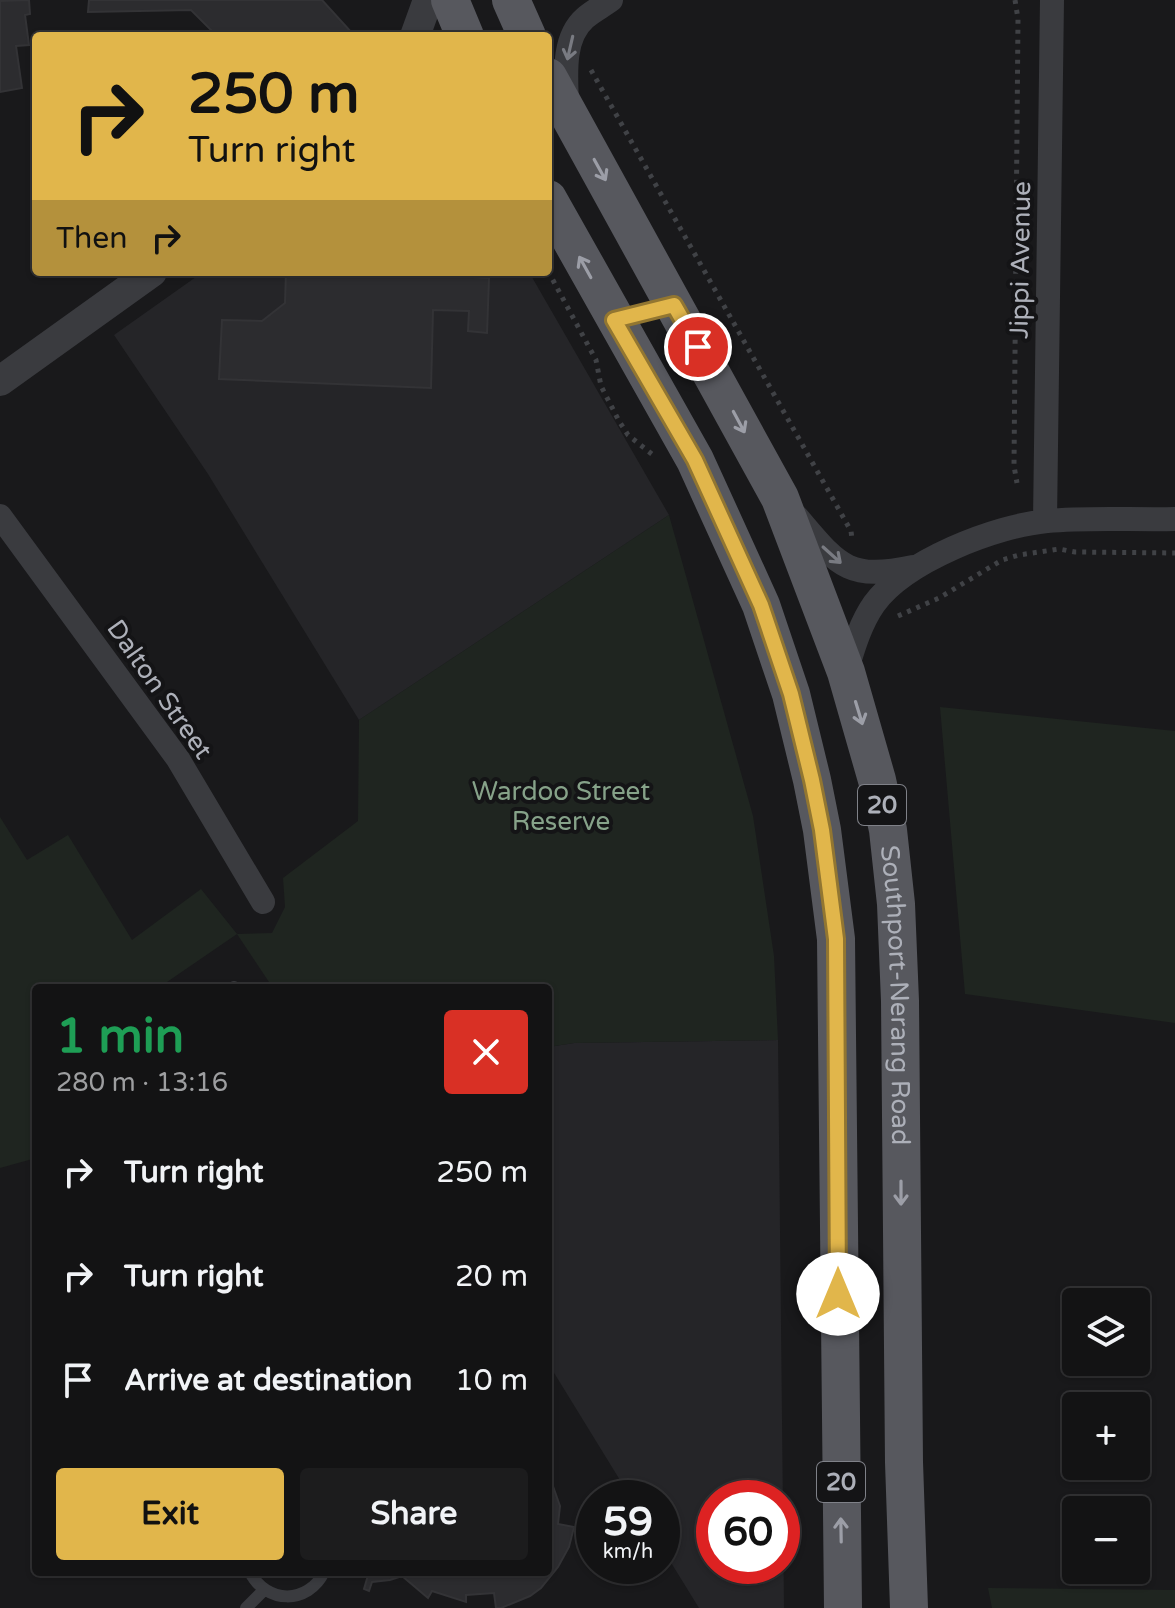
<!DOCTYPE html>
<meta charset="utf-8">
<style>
body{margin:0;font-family:"Varela Round",sans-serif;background:#1c1c1d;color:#f1f3f6;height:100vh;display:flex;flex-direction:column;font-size:30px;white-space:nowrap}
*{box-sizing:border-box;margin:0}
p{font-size:26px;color:#9d9ea0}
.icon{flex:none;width:44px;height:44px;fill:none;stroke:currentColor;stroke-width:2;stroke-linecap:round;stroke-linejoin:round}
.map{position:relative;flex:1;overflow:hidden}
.side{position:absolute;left:32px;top:984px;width:520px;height:592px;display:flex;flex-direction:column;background:#131314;border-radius:8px;box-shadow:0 2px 6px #0004,0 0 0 2px #323234}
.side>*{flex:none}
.top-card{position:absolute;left:32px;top:32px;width:520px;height:244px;border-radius:8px;box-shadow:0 2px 6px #0004,0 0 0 2px #323234;background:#e1b64b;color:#111;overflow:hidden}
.fabs{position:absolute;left:1062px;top:1288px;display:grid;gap:16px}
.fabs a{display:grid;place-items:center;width:88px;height:88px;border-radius:8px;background:#131314;box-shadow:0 2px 6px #0004,0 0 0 2px #323234;font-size:40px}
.speed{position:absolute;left:576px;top:1480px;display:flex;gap:16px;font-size:40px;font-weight:700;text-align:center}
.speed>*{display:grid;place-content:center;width:104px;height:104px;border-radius:50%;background:#131314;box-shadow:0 2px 6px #0004,0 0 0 2px #323234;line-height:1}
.speed small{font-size:20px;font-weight:400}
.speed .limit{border:12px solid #d22;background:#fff;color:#111}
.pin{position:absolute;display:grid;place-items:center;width:68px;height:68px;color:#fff;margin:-34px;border:4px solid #fff;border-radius:50%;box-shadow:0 2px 8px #0007}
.me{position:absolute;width:88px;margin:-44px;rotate:0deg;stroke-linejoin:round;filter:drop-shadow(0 0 6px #0008)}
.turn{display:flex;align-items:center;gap:28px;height:168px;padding:0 24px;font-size:36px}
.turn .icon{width:104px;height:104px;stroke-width:2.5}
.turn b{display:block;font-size:56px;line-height:68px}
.then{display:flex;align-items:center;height:76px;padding:0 24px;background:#0003;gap:16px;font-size:30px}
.round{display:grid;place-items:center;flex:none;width:84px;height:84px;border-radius:8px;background:#1c1c1d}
.headline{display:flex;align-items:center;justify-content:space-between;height:136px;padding:0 24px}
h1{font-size:48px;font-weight:700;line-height:60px;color:#1e9e55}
.cta{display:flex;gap:16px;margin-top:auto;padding:16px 24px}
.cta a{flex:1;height:92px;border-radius:8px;background:#e1b64b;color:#111;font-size:32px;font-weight:700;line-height:92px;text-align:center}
.cta a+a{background:#1c1c1d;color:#f1f3f6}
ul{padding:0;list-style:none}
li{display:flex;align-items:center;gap:24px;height:104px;padding:0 24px}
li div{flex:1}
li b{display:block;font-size:30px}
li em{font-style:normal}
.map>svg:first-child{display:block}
</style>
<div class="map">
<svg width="1175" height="1608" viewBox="0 0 1175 1608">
<rect width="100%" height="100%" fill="#19191b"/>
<path fill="#252528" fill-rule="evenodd" d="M203,272h326l140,243 -310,205 -151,-246 -94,-139z
M778,1040l6,568h-85l-37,-60v-50h-31l-83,-135v-316l26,-4zM714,1498h68v68h-68z"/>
<path fill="#1f2520" d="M669,515l84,301 21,140 4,84 -204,3 -26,4v-59h-275l-36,-54 -70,48 3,6h-134v170l-36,10v-351l27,43 41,-25 64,105 69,-51 36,45 35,-1 13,-26 -2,-29 75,-57 1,-101z
M940,707l235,24v292l-210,-29z
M988,1588l187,2v18h-183z"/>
<path fill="#2c2c2f" stroke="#333336" stroke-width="2" d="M29,0l1,14 -5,1 4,30 -13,1 6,42 -22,4v-91z
M89,0h233l30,33 -3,3h-132l-26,-26 -103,2z
M286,272h186v5l17,1 -2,55 -19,-2 1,-20 -36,-1 -2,78 -212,-9 3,-59 40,1 23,-18z
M548,1472l12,34 -2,18 16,3 -5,20 -11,20 -17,21 -11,8 -29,12h-5l-2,-15 -28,2v7l-34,-11 -4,7 -26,-22 -12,4 -18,2 -3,9 -5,-2 5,-17h179z"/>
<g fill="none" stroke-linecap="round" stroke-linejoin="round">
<path stroke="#404246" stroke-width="5" stroke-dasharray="4 6" stroke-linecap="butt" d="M1015,0l3,19 -4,447 3,17
M591,70l260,461 1,8
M548,271l48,89 5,26 18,35 9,14 25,20
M898,616l41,-18 63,-38 17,-5 40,-6 16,3 100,1"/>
<path stroke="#3a3b3f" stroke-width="12" d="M621,318l48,-12
M234,987l1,1
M250,1572c16,32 58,33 74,0
M246,1608l18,-18"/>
<path stroke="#3a3b3f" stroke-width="24" d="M567,103c-1,-27 -5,-65 18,-85 8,-7 18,-12 26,-18
M0,516l178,243 85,143
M797,517c41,48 50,64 116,50
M1045,521l7,-521
M846,672c7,-23 14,-48 28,-68 31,-43 121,-78 173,-83 42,-4 86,-1 128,-2"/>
<path stroke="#3a3b3f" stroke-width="30" d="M415,36l13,-36
M0,381l152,-109"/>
<g stroke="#57585e" stroke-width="38">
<path d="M450,0l15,36"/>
<path d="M511,0l16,36"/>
<path id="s1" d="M548,77l232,421 66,174 31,108 11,50 8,74 4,97 4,461 5,146"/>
<path d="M548,199l147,261 66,145 30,89 21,86 10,50 14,109 7,669"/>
</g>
</g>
<defs><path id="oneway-shaft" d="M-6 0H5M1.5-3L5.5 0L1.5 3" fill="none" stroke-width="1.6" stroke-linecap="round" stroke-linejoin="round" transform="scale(2)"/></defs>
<g stroke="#797b82">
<use href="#oneway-shaft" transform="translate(570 48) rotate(103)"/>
<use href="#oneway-shaft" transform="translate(832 555) rotate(42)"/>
</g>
<g stroke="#9c9ea7">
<use href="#oneway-shaft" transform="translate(600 170) rotate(61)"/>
<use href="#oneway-shaft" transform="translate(585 267) rotate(-119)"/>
<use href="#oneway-shaft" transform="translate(739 422) rotate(62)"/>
<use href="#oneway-shaft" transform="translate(859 713) rotate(73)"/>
<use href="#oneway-shaft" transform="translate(901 1193) rotate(90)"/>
<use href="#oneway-shaft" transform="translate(841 1530) rotate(-91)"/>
</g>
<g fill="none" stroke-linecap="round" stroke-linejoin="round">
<defs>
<path id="route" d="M698,347l-24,-42 -60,15 81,140 66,145 30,89 21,86 10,50 14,109 2,355"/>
</defs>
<use href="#route" stroke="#927631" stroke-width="20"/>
<use href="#route" stroke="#e1b64b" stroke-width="14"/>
</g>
<g text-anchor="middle" stroke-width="8" stroke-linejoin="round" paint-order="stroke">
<g fill="#141416" stroke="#7f8188" stroke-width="2">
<rect x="858" y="785" width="48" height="40" rx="6"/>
<rect x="817" y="1462" width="48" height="40" rx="6"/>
</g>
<g font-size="24" font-weight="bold" fill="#adb0b9">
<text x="882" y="813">20</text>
<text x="841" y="1490">20</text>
</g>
<g font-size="26" fill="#adb0b9" stroke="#141416">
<text transform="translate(1020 260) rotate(-89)" y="9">Jippi Avenue</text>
<text transform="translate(160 689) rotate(55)" y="9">Dalton Street</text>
<text dy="9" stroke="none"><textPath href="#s1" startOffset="996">Southport-Nerang Road</textPath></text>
</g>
<g font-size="26" fill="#86a289" stroke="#141416">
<text x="561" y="800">Wardoo Street<tspan x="561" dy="30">Reserve</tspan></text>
</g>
</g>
</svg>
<div class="fabs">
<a><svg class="icon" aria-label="layers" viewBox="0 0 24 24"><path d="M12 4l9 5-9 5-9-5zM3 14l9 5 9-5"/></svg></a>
<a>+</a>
<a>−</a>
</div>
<div class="speed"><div>59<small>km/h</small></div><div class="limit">60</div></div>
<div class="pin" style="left:698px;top:347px;background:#d93025"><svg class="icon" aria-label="arrive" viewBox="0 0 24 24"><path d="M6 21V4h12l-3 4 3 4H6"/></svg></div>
<svg class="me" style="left:838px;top:1294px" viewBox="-20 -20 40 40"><circle r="19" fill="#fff"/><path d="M0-13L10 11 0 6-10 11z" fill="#e1b64b"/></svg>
<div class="top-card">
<div class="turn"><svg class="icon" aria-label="right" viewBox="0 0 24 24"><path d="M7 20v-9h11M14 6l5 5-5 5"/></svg><div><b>250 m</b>Turn right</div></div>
<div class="then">Then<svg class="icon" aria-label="right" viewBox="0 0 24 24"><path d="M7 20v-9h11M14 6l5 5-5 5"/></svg></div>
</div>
<section class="side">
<div class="headline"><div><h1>1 min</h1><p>280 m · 13:16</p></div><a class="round" style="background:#d93025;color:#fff"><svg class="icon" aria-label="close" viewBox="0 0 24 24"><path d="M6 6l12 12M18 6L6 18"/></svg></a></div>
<ul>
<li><svg class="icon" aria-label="right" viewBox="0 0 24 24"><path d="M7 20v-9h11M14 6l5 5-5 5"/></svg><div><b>Turn right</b></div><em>250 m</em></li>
<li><svg class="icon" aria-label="right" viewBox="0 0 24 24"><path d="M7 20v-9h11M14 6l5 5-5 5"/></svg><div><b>Turn right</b></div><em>20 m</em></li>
<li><svg class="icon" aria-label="arrive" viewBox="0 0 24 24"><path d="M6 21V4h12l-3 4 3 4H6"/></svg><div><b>Arrive at destination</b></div><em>10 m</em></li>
</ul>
<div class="cta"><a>Exit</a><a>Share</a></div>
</section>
</div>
